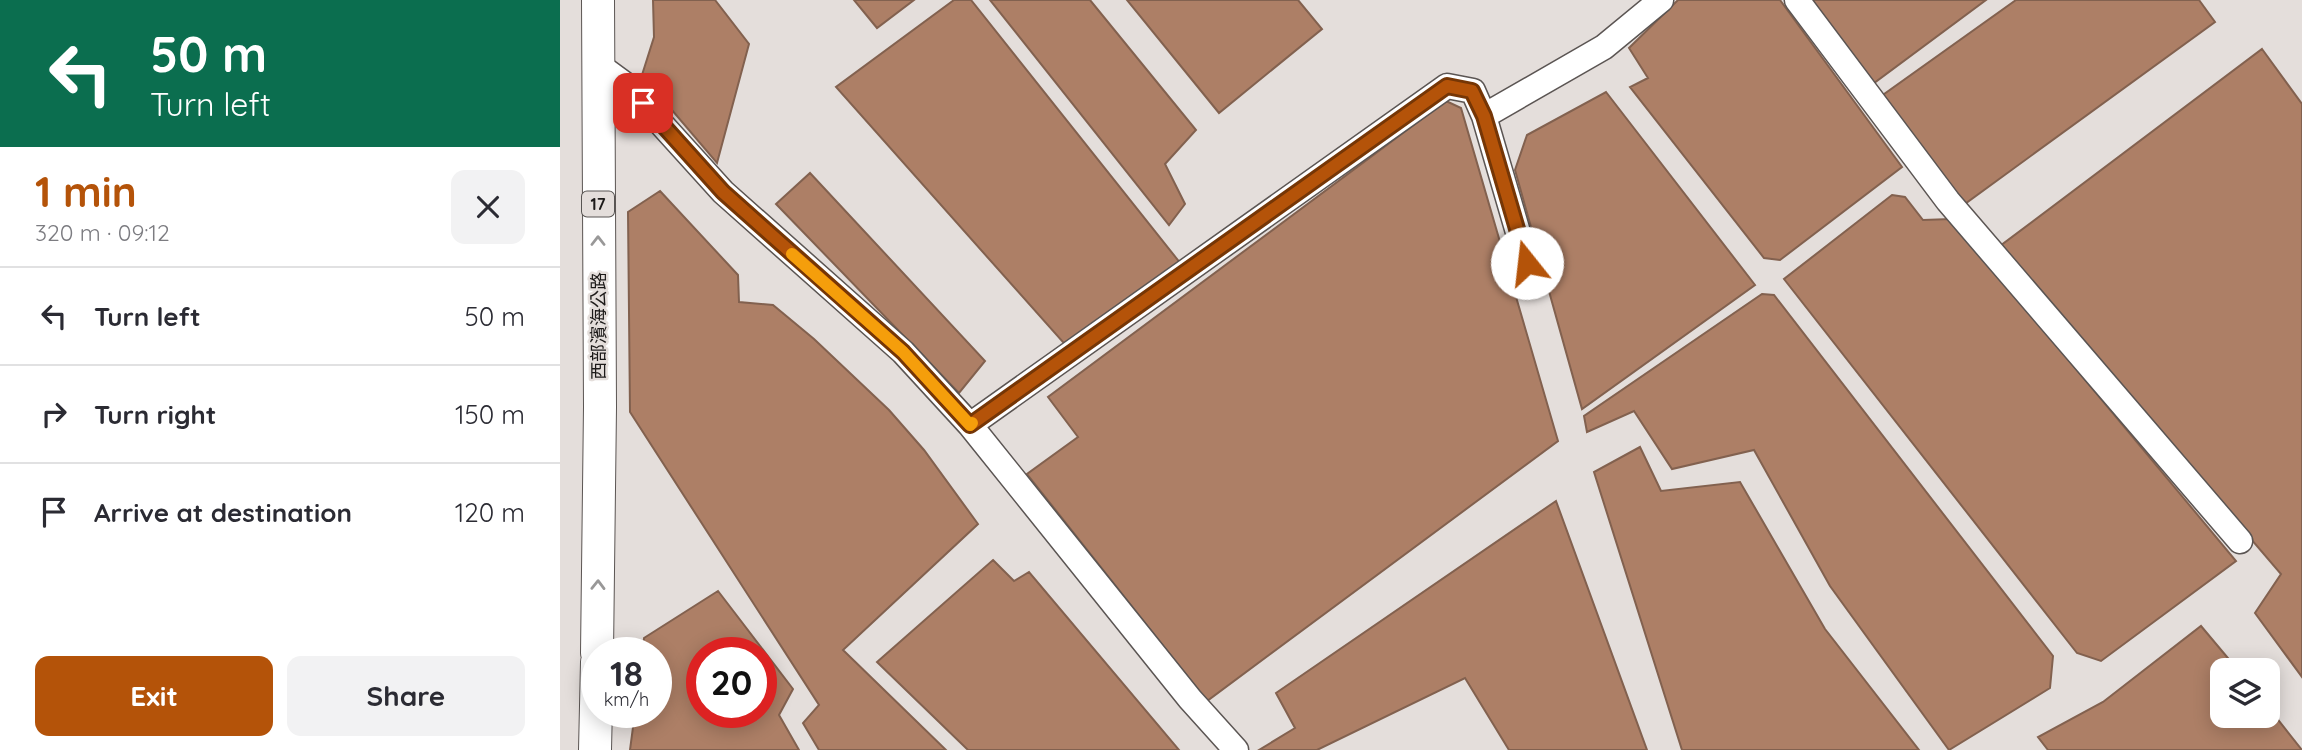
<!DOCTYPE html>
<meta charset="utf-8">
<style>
body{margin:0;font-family:Quicksand,"Noto Sans TC",sans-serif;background:#f2f2f3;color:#2b2b33;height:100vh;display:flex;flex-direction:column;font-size:26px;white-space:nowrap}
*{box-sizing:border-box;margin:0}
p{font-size:23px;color:#7c7c81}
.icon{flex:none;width:38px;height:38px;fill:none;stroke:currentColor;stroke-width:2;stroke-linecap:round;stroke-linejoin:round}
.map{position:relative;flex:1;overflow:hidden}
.side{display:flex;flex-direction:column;background:#fff;width:560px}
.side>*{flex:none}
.top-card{background:#0b6e4f;color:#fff;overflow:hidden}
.controls{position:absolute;left:1650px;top:658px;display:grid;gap:14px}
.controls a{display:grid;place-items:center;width:70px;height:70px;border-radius:14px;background:#fff;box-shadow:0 4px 18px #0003;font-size:35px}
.speed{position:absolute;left:21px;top:637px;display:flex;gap:14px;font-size:35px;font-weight:700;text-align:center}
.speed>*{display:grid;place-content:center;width:91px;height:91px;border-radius:50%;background:#fff;box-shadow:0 4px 18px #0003;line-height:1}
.speed small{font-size:18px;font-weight:400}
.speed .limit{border:10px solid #d22;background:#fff;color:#111}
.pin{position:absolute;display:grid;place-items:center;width:60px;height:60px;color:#fff;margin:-30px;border-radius:14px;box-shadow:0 4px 10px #0006}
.me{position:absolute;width:77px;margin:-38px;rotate:344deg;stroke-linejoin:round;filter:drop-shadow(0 0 5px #0008)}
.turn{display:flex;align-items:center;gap:24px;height:147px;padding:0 35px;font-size:32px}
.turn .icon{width:91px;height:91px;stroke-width:2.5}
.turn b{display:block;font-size:49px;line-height:60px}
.round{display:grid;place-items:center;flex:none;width:74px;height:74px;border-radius:14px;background:#f2f2f3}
.summary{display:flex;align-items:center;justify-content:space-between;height:119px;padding:0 35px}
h1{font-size:42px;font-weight:700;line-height:52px;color:#b45309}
.cta{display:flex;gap:14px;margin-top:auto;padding:14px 35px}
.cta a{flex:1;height:80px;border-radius:14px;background:#b45309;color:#fff;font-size:28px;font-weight:700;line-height:80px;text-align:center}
.cta a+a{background:#f2f2f3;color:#2b2b33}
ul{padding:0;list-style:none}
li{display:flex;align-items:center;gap:21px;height:98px;padding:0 35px;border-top:2px solid #e1e1e2}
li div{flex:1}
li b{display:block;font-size:26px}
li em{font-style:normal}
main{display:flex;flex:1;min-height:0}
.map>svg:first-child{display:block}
</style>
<main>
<section class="side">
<div class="top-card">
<div class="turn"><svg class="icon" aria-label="left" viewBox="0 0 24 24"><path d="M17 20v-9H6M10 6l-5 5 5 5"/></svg><div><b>50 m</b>Turn left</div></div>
</div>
<div class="summary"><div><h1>1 min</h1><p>320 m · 09:12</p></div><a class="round"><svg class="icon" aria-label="close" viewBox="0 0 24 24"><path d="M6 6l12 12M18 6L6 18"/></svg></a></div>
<ul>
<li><svg class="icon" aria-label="left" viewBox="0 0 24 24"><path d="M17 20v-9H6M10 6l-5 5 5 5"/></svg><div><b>Turn left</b></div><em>50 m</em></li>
<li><svg class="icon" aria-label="right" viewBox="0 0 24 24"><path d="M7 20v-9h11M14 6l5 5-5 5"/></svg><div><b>Turn right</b></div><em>150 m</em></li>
<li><svg class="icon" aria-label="arrive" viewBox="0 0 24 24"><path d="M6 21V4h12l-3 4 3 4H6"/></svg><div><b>Arrive at destination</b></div><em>120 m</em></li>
</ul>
<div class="cta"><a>Exit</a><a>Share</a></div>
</section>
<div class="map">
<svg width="1742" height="750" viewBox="0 0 1742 750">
<rect width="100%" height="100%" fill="#e4dedb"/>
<path fill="#ad7f66" stroke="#82614f" stroke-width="2" fill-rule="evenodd" d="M93,0h62l34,44 -32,119 -75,-88 12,-38z
M294,0h60l-37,28z
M394,0h17l210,264 -111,86 -234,-263z
M430,0h100l106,130 -31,34 20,40 -16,21z
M567,0h171l24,29 -103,84z
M1118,0h102l122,167 -122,93 -16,-2 -134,-171 18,-9 -19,-30z
M1242,0h184l-120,89z
M1456,0h183l16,22 -253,184 -82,-109z
M1702,49l40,55v573l-47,-64 26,-39 -281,-328z
M1046,92l149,193 -173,124 -67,-239 12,-35z
M886,101l15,7 97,333 -351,260 -180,-227 51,-37 -30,-40z
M250,173l175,188 -26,32 -183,-189z
M100,191l78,84 1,27 34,3 41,34 75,71 35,40 54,74 -135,126 103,100h-127l-16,-27 16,-18 -189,-293 -2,-200z
M1332,195l13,2 18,23 28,-1 285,342 -135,100 -24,-8 -293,-374z
M1202,294l12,1 279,361 -3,32 -101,62 -119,-164 -76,-136 -82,19 -38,-58 -47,21 -3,-16z
M1080,447l21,44 79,-9 85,147 94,121h-237l-88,-278z
M996,501l91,249h-138l-44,-72 -148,72h-58l36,-22 -19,-35z
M433,560l21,21 15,-9 150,178h-211l-91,-88z
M158,591l75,98 -14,26 20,35h-169l5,-38h21v-59h-13l1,-15zM142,653h59v59h-59z
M1641,626l37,44h-16v46h46v-9l34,43h-254l-10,-13 65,-35z"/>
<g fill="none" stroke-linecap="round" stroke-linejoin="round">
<defs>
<path id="minor" d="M1237,0l151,201 292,340
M37,64l30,22 96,106 180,160 67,73 220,274 46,51
M924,116l120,-69 57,-47
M410,425l477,-339 26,5 11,25 43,147"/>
<path id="major" d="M37,653l3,-246 -2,-407
M35,750l2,-88"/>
</defs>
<use href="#minor" stroke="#5b5553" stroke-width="27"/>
<use href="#major" stroke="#5b5553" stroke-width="34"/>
<use href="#minor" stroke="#fff" stroke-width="24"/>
<use href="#major" stroke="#fff" stroke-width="32"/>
</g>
<defs><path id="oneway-chevron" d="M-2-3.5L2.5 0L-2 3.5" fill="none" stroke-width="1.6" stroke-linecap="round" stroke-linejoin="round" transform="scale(1.75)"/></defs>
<g stroke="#999898">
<use href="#oneway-chevron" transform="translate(38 241) rotate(-90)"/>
<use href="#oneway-chevron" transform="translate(38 585) rotate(-89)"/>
</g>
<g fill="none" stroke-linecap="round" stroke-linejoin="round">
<defs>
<path id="route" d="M83,103l80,89 180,160 67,73 477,-339 25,5 12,25 43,147"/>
</defs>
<use href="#route" stroke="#753606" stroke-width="18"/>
<use href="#route" stroke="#b45309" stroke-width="12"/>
<path stroke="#f59e0b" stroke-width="12" d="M232,254l111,98 67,73 2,-2"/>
</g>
<g text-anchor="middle" stroke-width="5" stroke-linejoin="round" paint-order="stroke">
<rect fill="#e4dedb" stroke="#585553" stroke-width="2" x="22" y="191.5" width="32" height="25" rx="5"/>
<g font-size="16" font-weight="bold" fill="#1c1a19">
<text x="38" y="210">17</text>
</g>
<g font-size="18" fill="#1c1a19" stroke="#e4dedb">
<text transform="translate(39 326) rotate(-90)" y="6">西部濱海公路</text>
</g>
</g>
</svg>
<div class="controls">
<a><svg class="icon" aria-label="layers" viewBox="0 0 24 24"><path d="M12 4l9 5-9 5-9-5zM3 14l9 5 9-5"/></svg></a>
</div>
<div class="speed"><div>18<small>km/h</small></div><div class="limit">20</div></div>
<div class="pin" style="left:83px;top:103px;background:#d93025"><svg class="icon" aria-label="arrive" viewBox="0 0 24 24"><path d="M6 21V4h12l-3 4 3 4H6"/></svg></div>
<svg class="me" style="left:967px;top:263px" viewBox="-20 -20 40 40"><circle r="19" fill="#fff"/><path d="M0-13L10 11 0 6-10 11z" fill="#b45309"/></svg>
</div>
</main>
